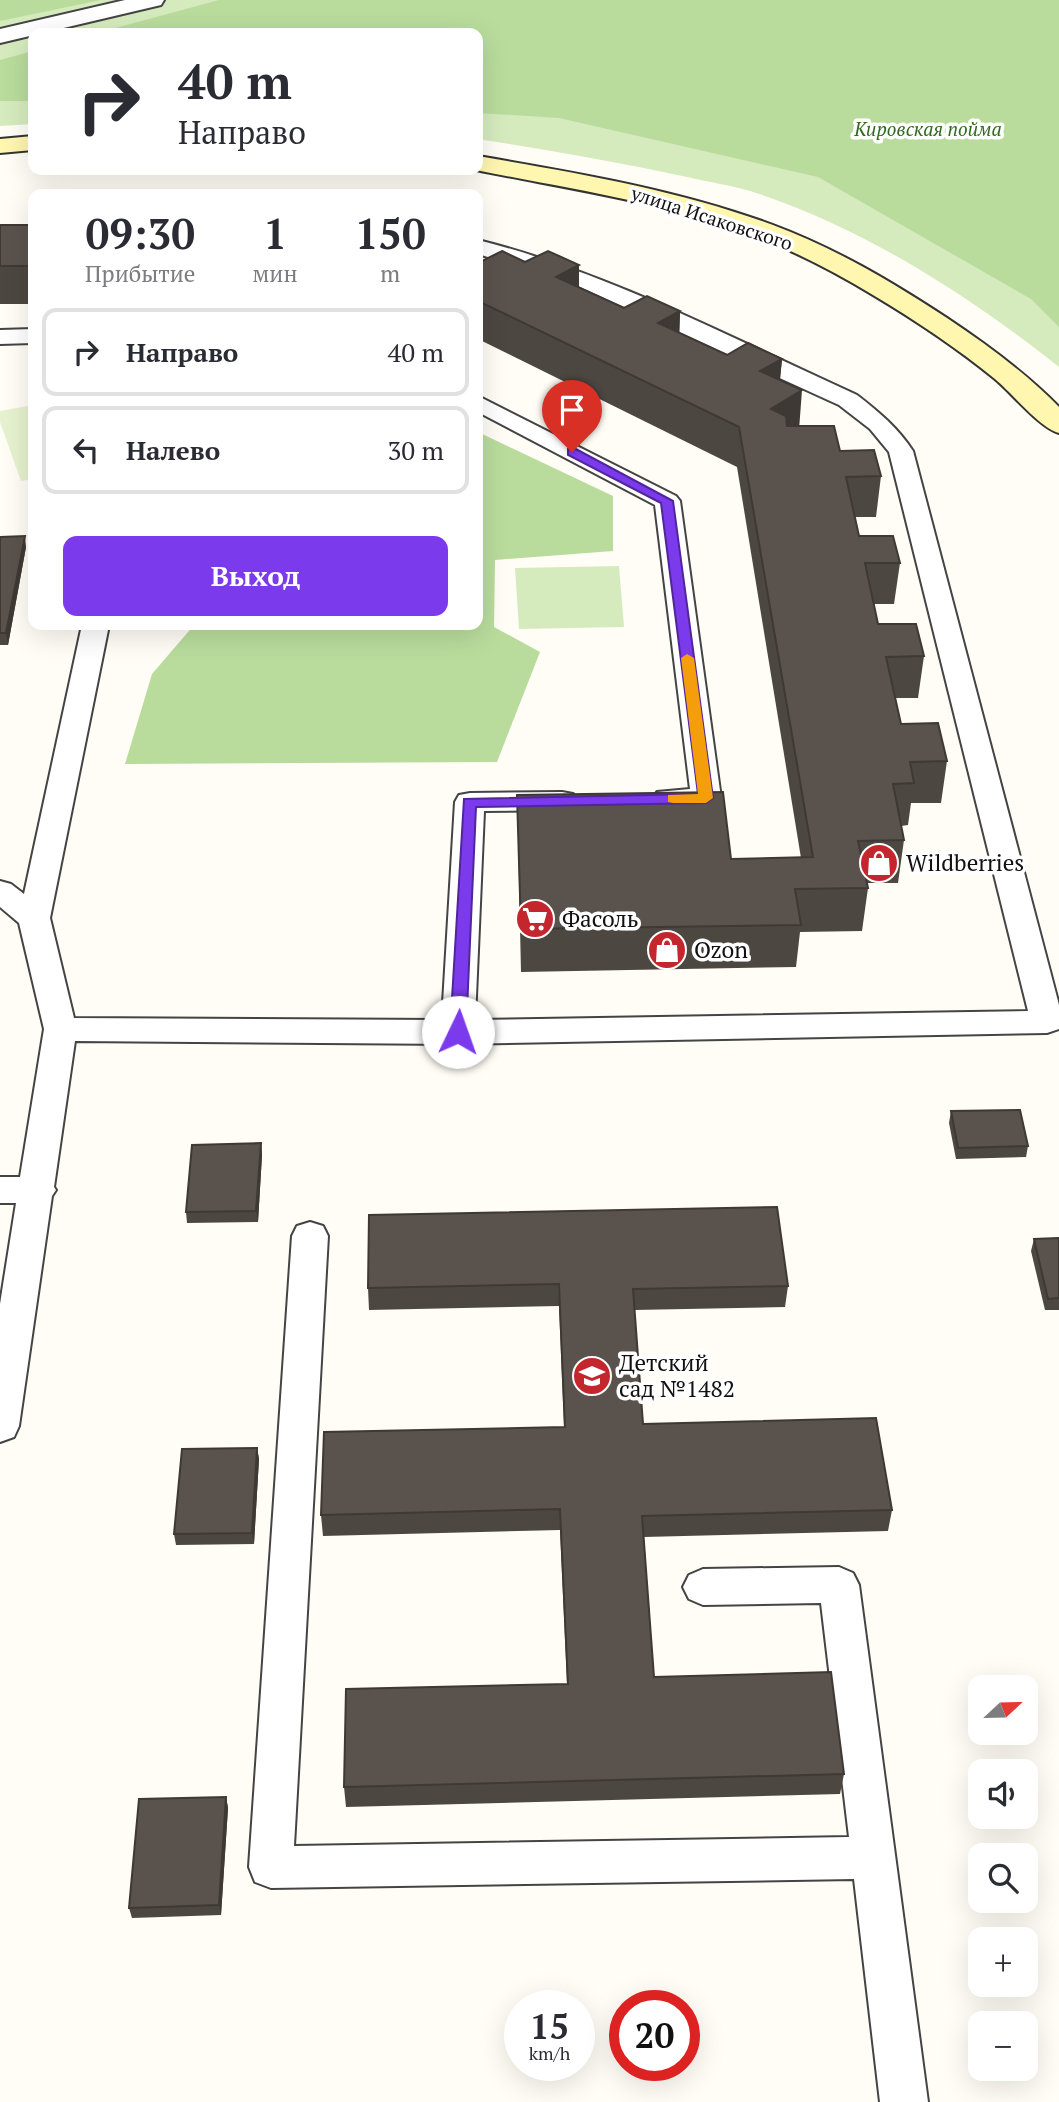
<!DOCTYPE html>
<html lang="ru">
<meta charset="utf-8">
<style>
body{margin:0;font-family:"PT Serif",serif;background:#f2f2f3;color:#2b2b33;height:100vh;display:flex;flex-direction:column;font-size:26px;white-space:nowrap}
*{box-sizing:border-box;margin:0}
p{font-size:23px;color:#7c7c81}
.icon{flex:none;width:38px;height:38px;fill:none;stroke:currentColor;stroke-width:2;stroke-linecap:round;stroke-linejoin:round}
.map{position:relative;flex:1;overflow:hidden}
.details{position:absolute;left:28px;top:189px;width:455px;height:441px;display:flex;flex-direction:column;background:#fff;border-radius:14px;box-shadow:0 7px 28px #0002}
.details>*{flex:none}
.banner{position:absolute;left:28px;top:28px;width:455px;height:147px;border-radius:14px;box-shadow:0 7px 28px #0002;background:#fff;color:#2b2b33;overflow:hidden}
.needle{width:46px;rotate:68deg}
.buttons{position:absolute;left:968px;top:1675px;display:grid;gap:14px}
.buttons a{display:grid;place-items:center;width:70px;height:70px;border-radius:14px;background:#fff;box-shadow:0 7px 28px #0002;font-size:35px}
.speed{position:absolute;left:504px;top:1990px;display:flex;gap:14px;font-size:35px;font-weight:700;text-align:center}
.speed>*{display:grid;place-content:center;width:91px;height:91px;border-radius:50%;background:#fff;box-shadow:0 7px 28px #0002;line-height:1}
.speed small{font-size:18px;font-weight:400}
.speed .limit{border:10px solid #d22;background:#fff;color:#111}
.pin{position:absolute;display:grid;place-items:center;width:60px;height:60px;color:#fff;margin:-72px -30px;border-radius:50% 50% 50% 0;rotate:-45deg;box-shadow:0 0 7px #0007}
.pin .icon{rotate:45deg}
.me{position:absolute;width:77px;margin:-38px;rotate:3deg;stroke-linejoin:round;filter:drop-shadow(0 0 5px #0008)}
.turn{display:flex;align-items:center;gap:24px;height:147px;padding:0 35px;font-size:32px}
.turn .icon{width:91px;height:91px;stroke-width:2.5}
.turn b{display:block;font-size:49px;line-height:60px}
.eta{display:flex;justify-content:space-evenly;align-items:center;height:119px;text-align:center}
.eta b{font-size:42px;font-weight:700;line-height:49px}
.cta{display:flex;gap:14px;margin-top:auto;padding:14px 35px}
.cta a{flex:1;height:80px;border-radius:14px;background:#7c3aed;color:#fff;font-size:28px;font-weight:700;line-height:80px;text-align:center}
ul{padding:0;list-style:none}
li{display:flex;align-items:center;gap:21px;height:88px;margin:0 14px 10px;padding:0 21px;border:4px solid #e1e1e2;border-radius:14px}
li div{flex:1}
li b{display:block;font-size:26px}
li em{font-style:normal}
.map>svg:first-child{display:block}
</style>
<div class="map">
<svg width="1059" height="2102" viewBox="0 0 1059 2102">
<rect width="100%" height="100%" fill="#fffdf5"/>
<path fill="#d5ebbd" d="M0,0h1059v367c-89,-71 -200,-142 -309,-176 -20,-6 -42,-9 -63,-14 -69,-15 -139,-27 -209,-38v-106h-445v91l-33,2z
M619,566l5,61 -105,2 -4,-61z"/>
<path fill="#b9dc9c" d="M0,0h101l-101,21z
M219,0h840v327l-28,-28 -213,-122 -259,-59 -81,-5v-80h-381z
M33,51v50h-33v-41z
M478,432l135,64v55l-118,9 -1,67 46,25 -43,110 -372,2 27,-90 42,-49h284z"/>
<path fill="#e6f2cf" d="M33,405v74l-12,2 -21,-59v-11z"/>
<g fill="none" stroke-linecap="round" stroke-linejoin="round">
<defs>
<path id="lane" d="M478,240c132,33 255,99 379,155 22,17 41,33 56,56l146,554v24l-12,4 -589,11 -383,-3 -21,146 2,3 -4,6 -33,230 -5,11 -14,5v-138l16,-101h-16v-26h20l24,-148 -25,-106 -19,-16v-26l11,3 13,10 58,-269h27l-59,293 24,100 368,2 13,-218 4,-7 11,-2 92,-1 11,2 4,7 -4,7 -11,2 -78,1 -9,209 553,-9 -139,-559 -19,-23 -31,-24 -270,-123 -91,-28z
M33,329v14l-33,1v-14z
M478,396l198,100 4,5 41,297 -4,7 -49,3 -11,-2 -4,-7 4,-7 33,-3 -35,-284 -177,-93z
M310,1222l13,4 5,10 -34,610 555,-9 -28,-234 -118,2 -14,-6 -6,-12 6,-12 14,-6 136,-2 14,6 6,12 69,517h-48l-26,-223 -583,9 -16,-6 -6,-15 43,-631 5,-10z"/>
<path id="street" d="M125,0h39l-3,5 -161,38v-14z"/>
<path id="secondary" d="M33,136v14l-33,3v-14z
M478,156c99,17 201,34 295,69 62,23 119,57 174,93 39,26 79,55 112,89v26c-19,-5 -47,-40 -64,-54 -38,-31 -80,-59 -122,-84 -38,-23 -78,-44 -119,-59 -90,-34 -185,-47 -278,-66z"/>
</defs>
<use href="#lane" stroke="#444" stroke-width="4"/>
<use href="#street" stroke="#444" stroke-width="4"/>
<use href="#secondary" stroke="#333" stroke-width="4"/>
<use href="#lane" fill="#fff" fill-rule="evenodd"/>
<use href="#street" fill="#fff" fill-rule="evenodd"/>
<use href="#secondary" fill="#fff6b0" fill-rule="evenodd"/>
</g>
<path fill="#4d4742" d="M0,225h33v79h-33z
M478,263l101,24 45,21 56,3 -1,22 48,22 55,4 -2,21 19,46 82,50 -5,41h-22l5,19 41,27 -6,41h-20l4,20 46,32 -6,42h-23l6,26 46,37 -6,42h-30l-3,22 -7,1 3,14 -6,43h-31l1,5 -6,43 -62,1 -4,35 -275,5 -4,-177 214,64 70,-1 -64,-391 -259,-128z
M0,537l26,10 -18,98h-8z
M951,1111l77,35 -2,11 -70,2 -7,-36z
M261,1143l1,12 -4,67 -71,1 -1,-11z
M369,1215l419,71 -3,21 -151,3 9,114 249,86 -4,21 -244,6 10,140 190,97 -4,20 -494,13 -2,-20 223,-103 -7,-154 -237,6 -2,-21 243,-88 -5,-121 -190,4 -1,-22z
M1059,1238v72h-14l-14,-59 3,-12z
M257,1448l2,11 -5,85 -78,1 -2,-11z
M226,1797l2,11 -7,107 -89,3 -3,-10z"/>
<path fill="#3f3936" d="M579,265v38l-23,-26z
M680,311l-1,39 -21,-27z
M782,359l-4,39 -18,-27z
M802,390l-3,40 -31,18 3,-39z
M25,536l1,11 -18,98 -2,-12z
M261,1143l1,12 -4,67 -2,-11z
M257,1448l2,11 -5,85 -2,-11z
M226,1797l2,11 -7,107 -2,-10z"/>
<path fill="#5a524d" stroke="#3f3936" stroke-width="2" d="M0,225h33v41h-33z
M502,251l23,11 23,-11 31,14 -23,12 68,31 23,-12 33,15 -22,12 69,32 21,-12 34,16 -22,12 42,19 -31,19 15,7 1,10h47l6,25 34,-1 7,26 -35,1 13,59h34l7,27h-35l13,61h38l8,32 -38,1 15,67 37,-1 9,38 -37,1 4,21 -21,1 11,56 -46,1 10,47 -73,1 6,36 -280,4 -4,-134 206,-3 8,67 82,-2 -74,-430 -261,-126v-38z
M25,536l-19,97h-6v-96z
M1020,1110l8,36 -70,2 -7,-37z
M261,1143l-5,68 -70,1 6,-67z
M777,1207l11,79 -155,3 10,135 233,-6 16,92 -250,6 12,161 177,-5 13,102 -500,13 2,-98 222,-5 -8,-175 -239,6 3,-83 241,-5 -6,-143 -191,4 1,-73z
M1059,1238v60l-11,1 -14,-60z
M257,1448l-5,85 -78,1 8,-85z
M226,1797l-7,108 -90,3 10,-109z"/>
<path fill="#7c3aed" stroke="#51269a" stroke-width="2" d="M568,449h8l97,52 40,297 -7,5 -230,4 -10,225 -8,5 -8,-5 14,-233 234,-5 -37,-291 -93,-48z"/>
<path fill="#f59e0b" d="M687,654l7,4 19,140 -7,5h-33l-5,-1v-7l30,-1 -17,-136z"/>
<defs>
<symbol id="shop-disc" viewBox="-11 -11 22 22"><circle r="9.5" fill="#c4262e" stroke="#fff"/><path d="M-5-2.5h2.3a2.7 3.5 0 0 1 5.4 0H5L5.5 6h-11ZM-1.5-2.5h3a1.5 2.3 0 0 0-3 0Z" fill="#fff"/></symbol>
<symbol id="supermarket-disc" viewBox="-11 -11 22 22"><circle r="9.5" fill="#c4262e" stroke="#fff"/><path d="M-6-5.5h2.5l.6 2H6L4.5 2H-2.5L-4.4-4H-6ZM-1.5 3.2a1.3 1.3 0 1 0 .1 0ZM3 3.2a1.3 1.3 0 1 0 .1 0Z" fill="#fff"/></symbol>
<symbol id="school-disc" viewBox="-11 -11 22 22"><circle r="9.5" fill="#c4262e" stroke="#fff"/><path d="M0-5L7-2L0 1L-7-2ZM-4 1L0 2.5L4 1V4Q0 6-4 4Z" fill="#fff"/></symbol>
</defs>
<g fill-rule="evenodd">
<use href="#shop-disc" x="857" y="841" width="44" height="44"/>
<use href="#supermarket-disc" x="513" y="897" width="44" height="44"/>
<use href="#shop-disc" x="645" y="928" width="44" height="44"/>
<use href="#school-disc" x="570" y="1354" width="44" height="44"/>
</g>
<g text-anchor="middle" stroke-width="7" stroke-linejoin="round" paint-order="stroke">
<g font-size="19" font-style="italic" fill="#2f6b1f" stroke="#fff">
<text x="928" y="136">Кировская пойма</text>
</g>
<g font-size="19" fill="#111" stroke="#fff">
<text transform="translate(712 218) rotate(18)" y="7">улица Исаковского</text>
</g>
<g font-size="23" fill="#111" stroke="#fff" text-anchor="start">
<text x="906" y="871">Wildberries</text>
<text x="562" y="927">Фасоль</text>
<text x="694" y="958">Ozon</text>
<text x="619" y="1371">Детский<tspan x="619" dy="26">сад №1482</tspan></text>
</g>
</g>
</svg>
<div class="buttons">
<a><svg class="needle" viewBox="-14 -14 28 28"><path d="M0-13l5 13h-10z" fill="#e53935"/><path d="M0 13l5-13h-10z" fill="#7c7c81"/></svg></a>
<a><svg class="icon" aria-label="sound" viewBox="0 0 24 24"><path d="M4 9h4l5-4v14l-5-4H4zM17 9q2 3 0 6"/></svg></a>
<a><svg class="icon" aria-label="search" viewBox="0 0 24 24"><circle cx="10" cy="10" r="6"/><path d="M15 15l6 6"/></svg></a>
<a>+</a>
<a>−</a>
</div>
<div class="speed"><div>15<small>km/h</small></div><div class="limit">20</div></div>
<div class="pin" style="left:572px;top:452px;background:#d93025"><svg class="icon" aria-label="arrive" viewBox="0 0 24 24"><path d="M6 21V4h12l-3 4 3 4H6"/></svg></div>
<svg class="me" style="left:458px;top:1032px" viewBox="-20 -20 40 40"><circle r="19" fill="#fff"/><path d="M0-13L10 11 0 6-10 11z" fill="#7c3aed"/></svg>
<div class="banner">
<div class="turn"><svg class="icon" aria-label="right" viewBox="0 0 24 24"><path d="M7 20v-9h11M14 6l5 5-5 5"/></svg><div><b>40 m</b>Направо</div></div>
</div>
<section class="details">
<div class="eta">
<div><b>09:30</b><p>Прибытие</p></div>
<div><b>1</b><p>мин</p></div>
<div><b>150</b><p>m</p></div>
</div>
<ul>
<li><svg class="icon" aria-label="right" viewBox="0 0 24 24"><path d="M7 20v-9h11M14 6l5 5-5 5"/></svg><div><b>Направо</b></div><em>40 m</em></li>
<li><svg class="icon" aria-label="left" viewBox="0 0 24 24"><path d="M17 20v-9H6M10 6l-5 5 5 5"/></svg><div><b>Налево</b></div><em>30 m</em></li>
</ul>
<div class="cta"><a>Выход</a></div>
</section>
</div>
